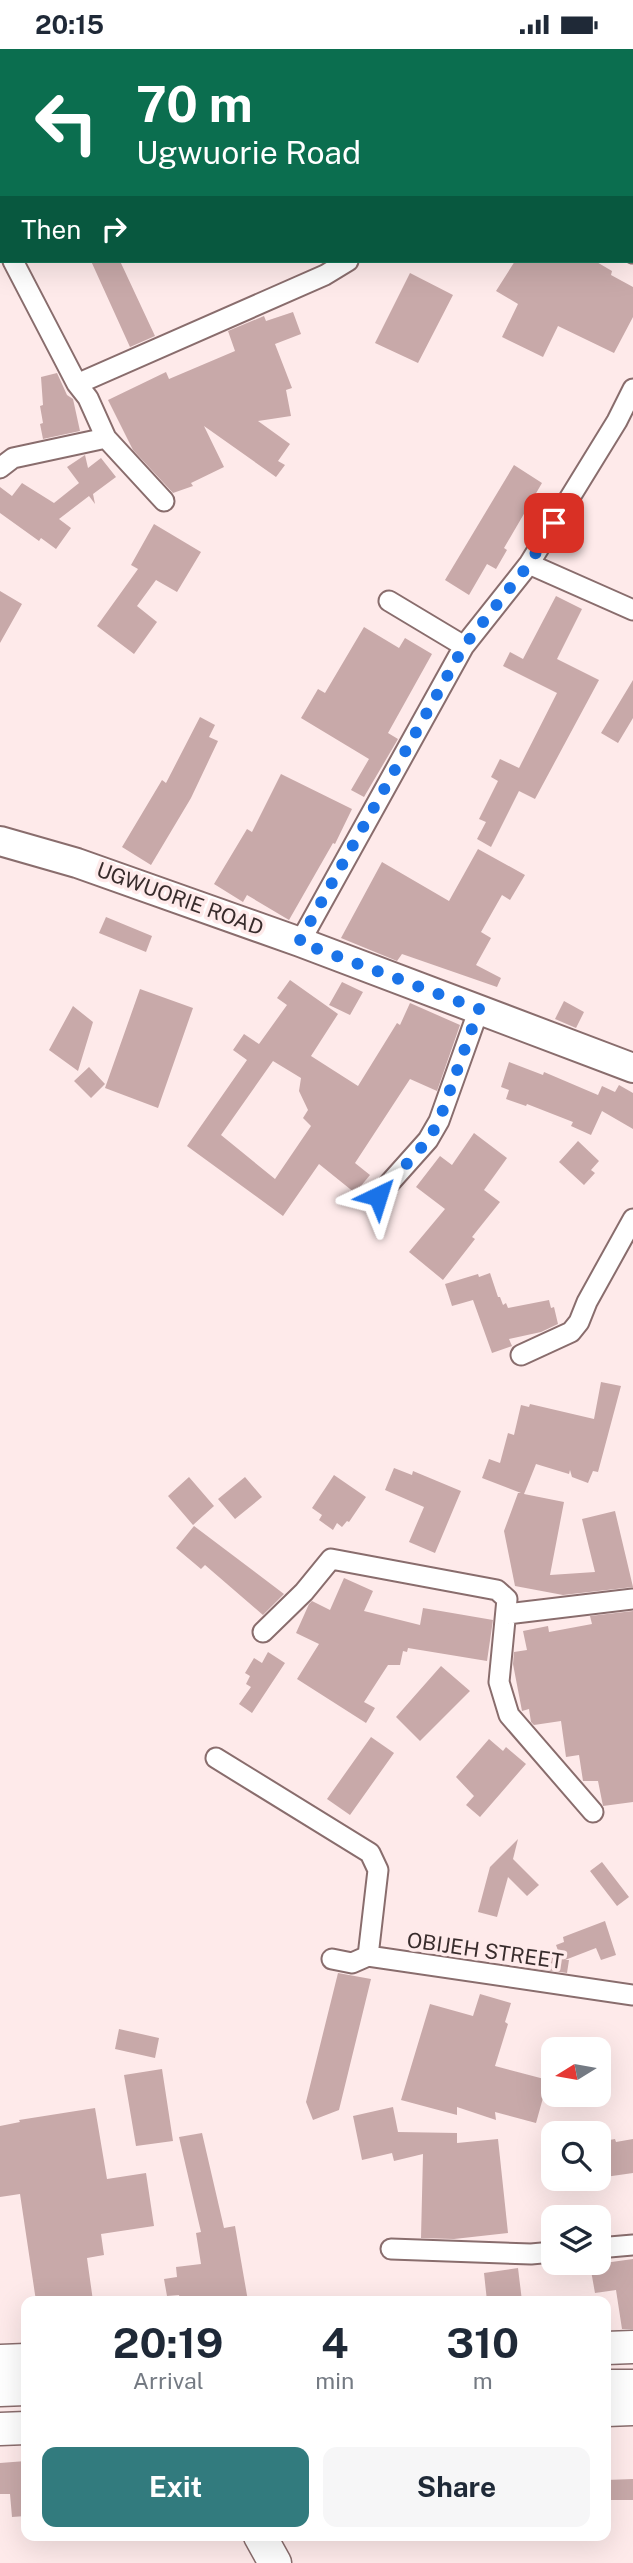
<!DOCTYPE html>
<style>
body{margin:0;font-family:"Public Sans",sans-serif;background:#f6f6f7;color:#1f2937;height:100vh;display:flex;flex-direction:column;font-size:26px;white-space:nowrap}
*{box-sizing:border-box;margin:0}
p{font-size:23px;color:#747a83}
.icon{flex:none;width:38px;height:38px;fill:none;stroke:currentColor;stroke-width:2;stroke-linecap:round;stroke-linejoin:round}
.map{position:relative;flex:1;overflow:hidden}
.side{position:absolute;left:21px;top:2247px;width:590px;height:245px;display:flex;flex-direction:column;background:#fff;border-radius:14px;box-shadow:0 7px 28px #0002}
.side>*{flex:none}
.guide{position:absolute;left:0px;top:0px;width:634px;height:214px;box-shadow:0 7px 28px #0002;background:#0b6e4f;color:#fff;overflow:hidden}
.needle{width:46px;rotate:259deg}
.controls{position:absolute;left:541px;top:1988px;display:grid;gap:14px}
.controls a{display:grid;place-items:center;width:70px;height:70px;border-radius:14px;background:#fff;box-shadow:0 7px 28px #0002;font-size:35px}
.pin{position:absolute;display:grid;place-items:center;width:60px;height:60px;color:#fff;margin:-30px;border-radius:14px;box-shadow:0 4px 10px #0006}
.me{position:absolute;width:77px;margin:-38px;rotate:41deg;stroke-linejoin:round;filter:drop-shadow(0 0 5px #0008)}
.turn{display:flex;align-items:center;gap:24px;height:147px;padding:0 21px;font-size:32px}
.turn .icon{width:91px;height:91px;stroke-width:2.5}
.turn b{display:block;font-size:49px;line-height:60px}
.then{display:flex;align-items:center;height:66px;padding:0 21px;background:#0003;gap:14px;font-size:26px}
.eta{display:flex;justify-content:space-evenly;align-items:center;height:119px;text-align:center}
.eta b{font-size:42px;font-weight:700;line-height:49px}
.action{display:flex;gap:14px;margin-top:auto;padding:14px 21px}
.action a{flex:1;height:80px;border-radius:14px;background:#327b7e;color:#fff;font-size:28px;font-weight:700;line-height:80px;text-align:center}
.action a+a{background:#f6f6f7;color:#1f2937}
.status{display:flex;justify-content:space-between;align-items:center;height:49px;padding:0 35px;background:#fff;direction:ltr}
.status svg{height:19px;fill:currentColor}
.map>svg:first-child{display:block}
</style>
<div class="status"><b>20:15</b><svg viewBox="0 0 49 12"><path d="M0 12V9h3v3zM5 12V6h3v6zM10 12V3h3v9zM15 12V0h3v12zM26 1h20v11H26zM47 4h2v5h-2z"/></svg></div>
<div class="map">
<svg width="633" height="2514" viewBox="0 0 633 2514">
<rect width="100%" height="100%" fill="#feeaea"/>
<g fill="none" stroke-linecap="round" stroke-linejoin="round">
<path stroke="#ce7a7c" stroke-width="6" d="M506,2l2,-2
M0,106h2"/>
</g>
<path fill="#c8a9a9" fill-rule="evenodd" d="M91,212h29l35,75 -25,11z
M515,212h80l17,10 -1,4 22,12v30l-19,36 -56,-27 -15,31 -41,-20 16,-33 -22,-13z
M410,224l43,22 -35,68 -43,-20z
M293,263l8,22 -26,10 17,44 -6,2 5,26 -33,5 32,23 -12,17 7,4 -9,12 -72,-51 20,41 -33,16 2,3 -20,7 -40,-43 -25,-50 58,-28 3,7 66,-28 -7,-20 36,-15 2,5z
M57,324l10,22 6,4 7,32 -37,8 -3,-15 3,-1 -3,-17 3,-1 -2,-28z
M85,406l3,13 13,-10 15,19 -23,17 2,10 -6,-8 -30,23 12,9 -15,21 -15,-11 -2,3 -39,-28v-26l12,9 10,-13 32,20 25,-20 -12,-16z
M514,416l28,18 -38,65 3,2 -11,19 -9,-5 -18,31 -24,-15z
M154,475l47,28 -24,40 -21,-12 -19,26 20,16 -23,32 -37,-28 41,-57 -7,-4z
M0,542l22,13 -22,39z
M556,547l26,13 -25,50 42,21 -64,119 -16,-8 -28,56 -14,-8 9,-17 -7,-3 19,-38 -7,-4 9,-18 19,9 38,-75 -54,-27 7,-14 13,7z
M364,578l35,21 6,-10 27,16 -44,79 10,6 -34,58 -13,-7 18,-31 -68,-41 17,-29 7,4z
M633,631v38l-15,25 -17,-10z
M200,668l15,8 -6,12 9,4 -27,57 -40,67 -29,-18 40,-67 4,3z
M281,725l71,35 -17,35 -2,-1 -44,77 -42,-25 -4,7 -29,-18 33,-55 5,3z
M478,800l47,26 -15,25 -8,-5 -21,37 10,6 -15,27 25,13 -4,9 -95,-33 -5,7 -56,-23 41,-76 67,39z
M106,868l46,19 -6,16 -47,-19z
M290,931l48,34 -27,42 47,30 39,-63 3,2 10,-22 50,22 -23,66 -27,-12 -55,84 15,12 -15,18 -36,-29 -36,52 -96,-70 60,-86 -14,-10 11,-16 15,10 28,-39 -10,-7zM273,1012l28,17 -2,13 9,19 -5,8 8,8 -36,53 -54,-44z
M342,933l21,10 -13,23 -21,-10z
M140,940l53,19 -35,100 -53,-20z
M564,952l20,11 -8,16 -21,-9z
M73,957l20,16 -15,49 -29,-21z
M509,1013l34,13 1,-3 54,23 4,-9 13,6 4,-7 14,8v36l-31,-18 -11,24 -20,-9 2,-4 -46,-18 -1,2 -20,-7 3,-9 -8,-3z
M89,1018l16,17 -14,14 -17,-17z
M474,1084l33,25 -23,32 16,12 -28,35 3,2 -32,41 -34,-28 36,-43 -29,-22 24,-31 12,9z
M578,1092l21,20 -8,9 4,3 -11,12 -25,-23z
M490,1224l8,24h2l3,8 3,-2 2,5 41,-8 2,8 3,-1 4,17 -17,8 -32,7 3,7 -20,7 -19,-53 -21,6 -7,-22 33,-10 1,3z
M601,1333l20,4 -23,86 -5,-1 -5,12 -16,-6 -2,-7 -1,4 -33,-10 -12,30 40,8 -14,73 45,-3 -13,-53 33,-8 18,76 -70,8 -48,-9 -11,-55 14,-38h3l-39,-15 7,-19 11,4 8,-30 6,2 7,-30 8,2 1,-3 64,15z
M394,1419l18,7 1,-4 48,20 -26,62 -26,-11 15,-35 -39,-17z
M334,1426l32,22 -17,25 -2,-1 -5,6 -5,-4 -4,7 -14,-10 3,-5 -10,-7z
M189,1428l25,29 -21,19 -25,-29z
M245,1428l17,20 -27,22 -17,-20z
M194,1477l90,68 -21,21 -58,-50 -4,4 -25,-21z
M344,1529l29,13 -9,20 56,14 3,-17 70,12 -6,41 -79,-13 -1,4 -4,-1 -3,14h-12l-24,37 11,6 -9,15 -69,-44 22,-35 -23,-11 13,-29 3,-3 18,9z
M633,1562v191l-30,4 -5,-25h-15l-4,-26 -13,2 -5,-36 -27,4 -3,-3 -2,-13 -7,2 -9,-47 1,-12 13,-2 -4,-19 25,-5 1,6 43,-8 -2,-8z
M268,1603l17,11 -33,50 -13,-9 12,-17 -5,-3 4,-8 -5,-3 9,-15 8,5z
M441,1617l29,25 -50,50 -24,-24z
M371,1688l23,16 -44,62 -23,-16z
M489,1690l14,12 3,-4 20,17 -46,53 -14,-12 8,-9 -18,-19z
M518,1790l-5,20 26,26 -12,11 -19,-19 -11,40 -19,-5 12,-45z
M602,1813l27,35 -12,9 -27,-35z
M605,1872l11,34 -15,5 -5,-12 -31,12h4l-2,13 -43,-6 3,-14 34,6 -5,-14 8,-3 -1,-5z
M338,1924l33,6 -32,131 -26,10 -7,-18z
M480,1945l31,9 -6,19 3,2 -13,42 53,14 -12,43 -41,-11 1,8 -39,-13v8l-56,-15 29,-96 43,12z
M119,1980l40,9 -4,20 -40,-9z
M162,2020l11,72 -37,5 -12,-71z
M393,2058l5,25 59,1v10l41,-4 10,94 -54,6 -33,-1 2,-84 -29,7 -2,-8 -30,7 -9,-44z
M95,2059l12,71 39,-6 8,53 -53,8 3,21 -17,3 6,43h-57l-16,-107 -20,3v-71l20,-4 -1,-2z
M202,2084l22,95 11,-2 13,75h-68l-1,-6 -12,1 -3,-17 13,-2 -1,-10 25,-3 -5,-31 5,-1 -22,-95z
M615,2090l1,3 17,-3v34l-35,5v-36z
M633,2210v70h-11l-6,-39 -21,3 -5,-28z
M518,2219l4,33h-35l-3,-28z
M26,2412v55l-14,1 -2,-23h-10v-31z
M633,2430v21h-27v-20z"/>
<g fill="none" stroke-linecap="round" stroke-linejoin="round">
<defs>
<path id="street" d="M48,0l1,2
M632,203l1,1
M13,212l64,123
M106,389l58,63
M0,419l13,-10 93,-20 -18,-40 -11,-14 248,-109 23,-14
M529,515l104,46
M389,552l75,45
M300,893l164,-296 65,-82 88,-143 16,-32
M378,1147l50,-56 11,-19 40,-112
M521,1306l50,-23 8,-10 8,-20 46,-83
M507,1565l126,-15
M263,1583l41,-40 27,-33 166,31 10,9 -8,83 10,33 84,97
M216,1709l154,95 8,17 -10,86
M332,1910l20,4 16,-7 265,39
M598,2199l35,-3
M391,2200l140,5 22,-2"/>
<path id="secondary" d="M0,792l77,22 223,79 333,126"/>
<path id="primary" d="M606,2299l27,-1
M0,2312l26,-1
M606,2337h27
M0,2341l26,-1
M606,2361l27,-1
M0,2380l26,-1
M260,2487l15,27"/>
</defs>
<use href="#street" stroke="#896d6d" stroke-width="23"/>
<use href="#secondary" stroke="#896d6d" stroke-width="32"/>
<use href="#primary" stroke="#896d6d" stroke-width="35"/>
<use href="#street" stroke="#fff" stroke-width="19"/>
<use href="#secondary" stroke="#fff" stroke-width="28"/>
<use href="#primary" stroke="#fff" stroke-width="32"/>
</g>
<g fill="none" stroke-linecap="round" stroke-linejoin="round">
<path stroke="#1a73e8" stroke-width="12" stroke-dasharray="0 21.6" d="M378,1147l50,-56 11,-19 40,-112 -180,-67 165,-296 65,-82 25,-41"/>
</g>
<g text-anchor="middle" stroke-width="7" stroke-linejoin="round" paint-order="stroke">
<g font-size="21" fill="#382c2c" stroke="#feeaea">
<text transform="translate(180 850) rotate(20)" y="7">UGWUORIE ROAD</text>
<text transform="translate(485 1902) rotate(8)" y="7">OBIJEH STREET</text>
</g>
</g>
</svg>
<div class="controls">
<a><svg class="needle" viewBox="-14 -14 28 28"><path d="M0-13l5 13h-10z" fill="#e53935"/><path d="M0 13l5-13h-10z" fill="#747a83"/></svg></a>
<a><svg class="icon" aria-label="search" viewBox="0 0 24 24"><circle cx="10" cy="10" r="6"/><path d="M15 15l6 6"/></svg></a>
<a><svg class="icon" aria-label="layers" viewBox="0 0 24 24"><path d="M12 4l9 5-9 5-9-5zM3 14l9 5 9-5"/></svg></a>
</div>
<div class="pin" style="left:554px;top:474px;background:#d93025"><svg class="icon" aria-label="arrive" viewBox="0 0 24 24"><path d="M6 21V4h12l-3 4 3 4H6"/></svg></div>
<svg class="me" style="left:378px;top:1147px" viewBox="-20 -20 40 40"><path d="M0-17L14 15 0 8-14 15z" fill="#1a73e8" stroke="#fff" stroke-width="4"/></svg>
<div class="guide">
<div class="turn"><svg class="icon" aria-label="left" viewBox="0 0 24 24"><path d="M17 20v-9H6M10 6l-5 5 5 5"/></svg><div><b>70 m</b>Ugwuorie Road</div></div>
<div class="then">Then<svg class="icon" aria-label="right" viewBox="0 0 24 24"><path d="M7 20v-9h11M14 6l5 5-5 5"/></svg></div>
</div>
<section class="side">
<div class="eta">
<div><b>20:19</b><p>Arrival</p></div>
<div><b>4</b><p>min</p></div>
<div><b>310</b><p>m</p></div>
</div>
<div class="action"><a>Exit</a><a>Share</a></div>
</section>
</div>
